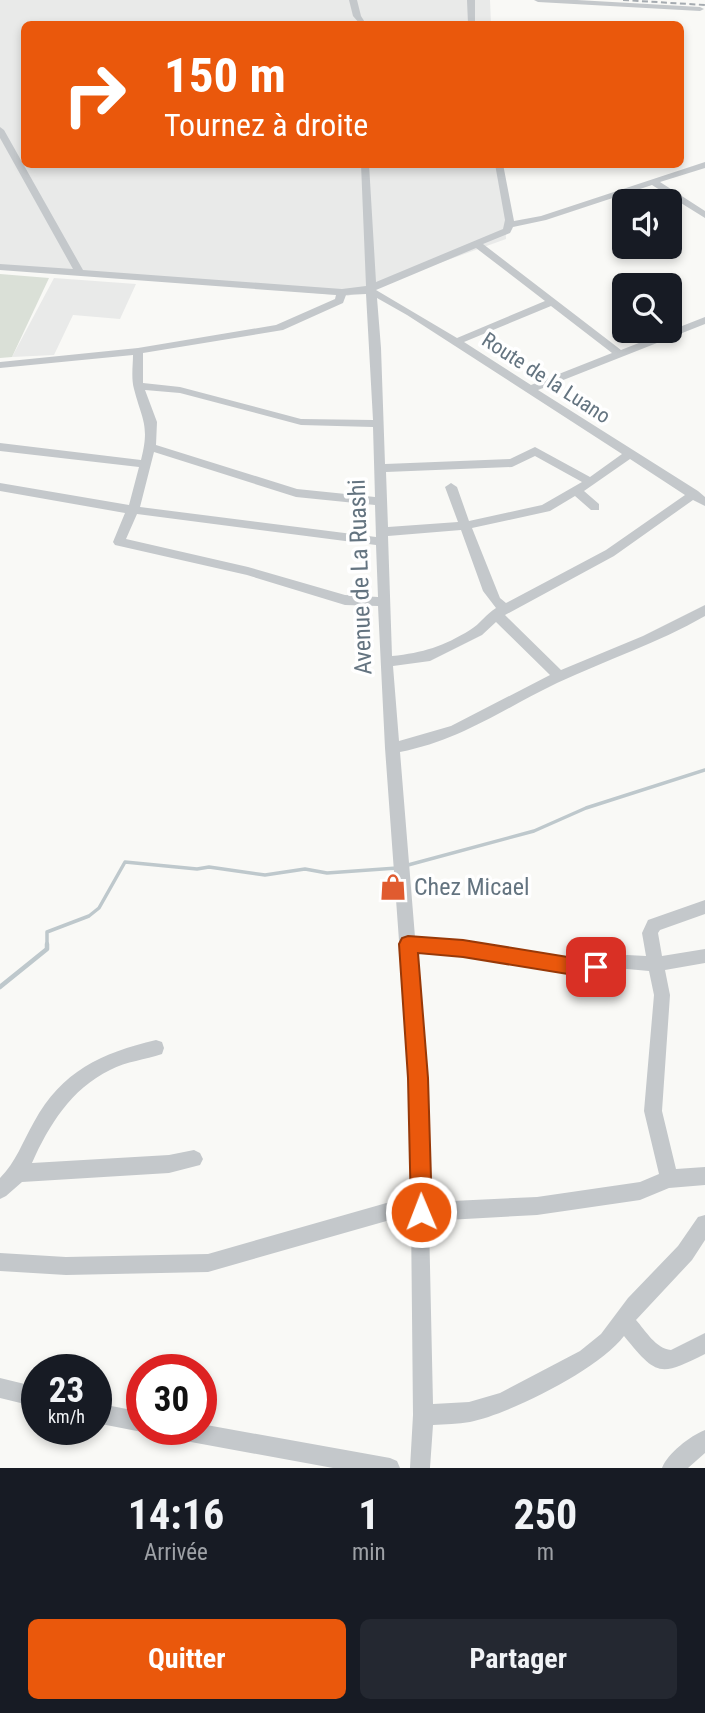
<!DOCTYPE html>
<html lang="fr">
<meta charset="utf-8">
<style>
body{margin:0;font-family:"Roboto Condensed",sans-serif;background:#242831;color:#f1f3f6;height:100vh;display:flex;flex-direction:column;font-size:26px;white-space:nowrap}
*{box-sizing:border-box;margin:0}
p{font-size:23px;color:#9ea1a6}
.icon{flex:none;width:38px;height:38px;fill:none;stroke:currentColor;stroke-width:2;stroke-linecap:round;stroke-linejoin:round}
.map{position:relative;height:1468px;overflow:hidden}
.side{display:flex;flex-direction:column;background:#171b24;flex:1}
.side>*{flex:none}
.hud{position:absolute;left:21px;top:21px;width:663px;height:147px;border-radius:10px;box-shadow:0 4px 10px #0003;background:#ea580c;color:#fff;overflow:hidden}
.buttons{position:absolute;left:612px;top:189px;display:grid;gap:14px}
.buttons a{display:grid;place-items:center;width:70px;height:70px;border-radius:10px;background:#171b24;box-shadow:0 4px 10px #0003;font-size:35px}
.speed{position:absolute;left:21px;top:1354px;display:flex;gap:14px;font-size:35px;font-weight:700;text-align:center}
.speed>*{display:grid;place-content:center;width:91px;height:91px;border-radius:50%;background:#171b24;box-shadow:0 4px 10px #0003;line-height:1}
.speed small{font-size:18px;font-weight:400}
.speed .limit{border:10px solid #d22;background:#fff;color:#111}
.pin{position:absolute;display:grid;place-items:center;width:60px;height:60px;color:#fff;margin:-30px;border-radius:14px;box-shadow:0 4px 10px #0006}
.me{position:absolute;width:77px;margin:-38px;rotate:359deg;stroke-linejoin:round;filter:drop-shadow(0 0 5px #0008)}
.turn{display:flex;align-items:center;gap:24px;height:147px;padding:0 28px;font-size:32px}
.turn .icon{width:91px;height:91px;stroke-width:2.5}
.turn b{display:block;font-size:49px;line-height:60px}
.eta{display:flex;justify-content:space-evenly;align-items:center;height:119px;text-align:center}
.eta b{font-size:42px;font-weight:700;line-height:49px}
.primary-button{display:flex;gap:14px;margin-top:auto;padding:14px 28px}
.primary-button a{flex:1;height:80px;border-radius:10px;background:#ea580c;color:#fff;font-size:28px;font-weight:700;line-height:80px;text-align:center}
.primary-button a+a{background:#242831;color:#f1f3f6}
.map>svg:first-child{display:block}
</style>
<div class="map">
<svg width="705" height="1468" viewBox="0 0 705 1468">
<rect width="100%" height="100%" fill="#f9f9f6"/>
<path fill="#e9eae9" d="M0,0h490l1,24h-467v140l477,1 3,10 2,64 -158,57 -348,-31z
M54,278l82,6 -16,35 -47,-4 -19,40 -42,2z"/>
<path fill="#dae0d7" d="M0,274l49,4 -37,79 -12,1z"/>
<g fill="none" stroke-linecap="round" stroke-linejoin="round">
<path stroke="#bec8cc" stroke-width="3.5" d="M408,865l126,-34 52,-23 119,-38
M47,946v-14l42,-16 10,-8 26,-46 72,7 12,-2 56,8 40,-6 22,4 70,-5"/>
<path stroke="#bec8cc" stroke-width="4.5" d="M0,987l47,-38v-5"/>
<path fill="#c4c8cb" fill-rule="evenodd" d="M349,0h8l4,16 5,8h-6l-7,-8z
M467,0h8v24h-7z
M534,0h43l123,7 4,2 -4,2 -162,-9z
M0,127l4,3 79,140 259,19 24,-3 -5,-122h8l7,118 127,-53 2,-9 -10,-56h8l11,57 27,-5 164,-54v6l-45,14 45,29v7l-53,-33 -106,35 -33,7 -3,6 -27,11 138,106 84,-33v7l-167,66 160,101 7,6v9l-12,-6 -79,56 -109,59 56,55 82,-34 62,-31v11c-47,27 -99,44 -148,67 -52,25 -98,58 -157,69l15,185 48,4 118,20 46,-6 19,1 -4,-23 6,-13 57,-20v14l-45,16 -2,3 4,23 43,-7v14l-40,7 5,25 -8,116 14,58 29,-2v18l-36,3 -29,12 -103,15 -108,6 4,183 36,-2 31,-9 80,-42 21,-17 27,-36 50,-52 20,-29 7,-2v25l-13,20 -56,60c9,10 20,29 35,30l34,-17v21c-46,23 -48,22 -81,-18 -25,33 -112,77 -154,86 -12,2 -25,2 -37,3l-3,43h-20l3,-53 -2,-201 -203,58 -142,3 -66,-4v-18l66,4 142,-3 203,-58 -2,-118 -24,-330 -7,-142 -33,-1 -98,-30 -132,-30 -2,-3 12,-29 -125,-22v-8l129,22 10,-38 -139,-16v-8l141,17c9,-35 1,-40 -7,-71 -3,-11 -1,-24 -1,-34l-133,13v-6l138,-14 138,-23 59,-26 1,-4 -336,-25v-6l73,5 -73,-131zM476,248l69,53 -88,37 -81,-48zM366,294l7,126 -72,-1 -121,-32 -37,-4v-30l140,-23 60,-27 3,-8zM377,298l30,17 215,139 -32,23 -55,-30 -25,12 -125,5 -4,-116zM551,306l61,47 -81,32 -67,-43zM145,390l35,3 121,32 72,2 2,70 -78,-8 -141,-44 1,-23zM154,452l142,45 79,8 1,32 -236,-30zM535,456l47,26 -40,23 -73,16 -12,-34 -6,-4 -6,4 13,35 -70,5 -2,-55 126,-5zM630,459l55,36 -79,55 -100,53 -6,-5 -28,-70 78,-17 25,-15 16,14h8v-6l-15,-13zM137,514l239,31 2,52 -33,-2 -97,-28 -122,-28zM461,530l22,61 13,17c-10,6 -16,16 -26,22 -26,16 -47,23 -78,26l-4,-120zM496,622l54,53 -99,51 -52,15 -6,-75 37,-5 52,-26zM416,952l47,3 118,20 46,-6 22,2 5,24 -10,116 15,63 -19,8 -103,15 -106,5 -2,-5 -2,-119z
M156,1040l6,2 2,6 -2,6c-17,6 -35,7 -52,16 -39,19 -61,55 -78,93l137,-8 25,-5 6,3 3,6 -3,6 -31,8 -147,9 -16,14 -6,3v-21c16,-16 23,-37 34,-56 28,-51 67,-69 122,-82z
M0,1378l37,9v20l-37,-9z
M96,1403l46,9v18h6l-6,2 -46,-9z
M201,1424l189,34 7,3 3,7h-67l-153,-28 -7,-3 -3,-7h31z
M705,1430v23l-17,15h-26c6,-15 28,-32 43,-38z"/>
<path stroke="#a5abb0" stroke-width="2" stroke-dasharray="6 3.5" stroke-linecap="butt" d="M623,0l82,5"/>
</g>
<path fill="#ea580c" stroke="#983908" stroke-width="2" d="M408,936l55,4 117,19 22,2 3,6 -3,5 -22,4 -117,-19 -45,-4 10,125 4,134 -3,7 -8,3 -7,-3 -3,-7 -3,-134 -9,-134 3,-6z"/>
<defs>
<symbol id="shop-bare" viewBox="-9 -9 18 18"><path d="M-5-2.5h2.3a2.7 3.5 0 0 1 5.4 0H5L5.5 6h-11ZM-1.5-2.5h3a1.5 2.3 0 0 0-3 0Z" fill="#e05b2f" stroke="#fff" stroke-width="2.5" paint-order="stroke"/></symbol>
</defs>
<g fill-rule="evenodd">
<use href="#shop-bare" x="374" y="868" width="38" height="38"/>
</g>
<g text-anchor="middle" stroke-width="7" stroke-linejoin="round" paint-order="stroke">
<g font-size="21" fill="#647480" stroke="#fff">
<text transform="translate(546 378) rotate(33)" y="7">Route de la Luano</text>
</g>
<g font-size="24" fill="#647480" stroke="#fff">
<text transform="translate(360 577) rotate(-92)" y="8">Avenue de La Ruashi</text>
</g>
<g font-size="24" fill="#647480" stroke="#fff" text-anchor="start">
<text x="414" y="895">Chez Micael</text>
</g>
</g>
</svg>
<div class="buttons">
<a><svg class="icon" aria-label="sound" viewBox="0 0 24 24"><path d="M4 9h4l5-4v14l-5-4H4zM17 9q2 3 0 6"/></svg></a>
<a><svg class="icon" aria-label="search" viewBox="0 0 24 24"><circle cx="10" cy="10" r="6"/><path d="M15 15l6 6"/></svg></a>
</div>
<div class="speed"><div>23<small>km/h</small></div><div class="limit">30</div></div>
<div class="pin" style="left:596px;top:967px;background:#d93025"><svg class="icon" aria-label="arrive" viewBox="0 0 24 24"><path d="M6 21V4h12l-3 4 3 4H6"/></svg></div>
<svg class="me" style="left:421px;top:1212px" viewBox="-20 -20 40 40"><circle r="17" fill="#ea580c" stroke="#fff" stroke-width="3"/><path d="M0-11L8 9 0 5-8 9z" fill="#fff"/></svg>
<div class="hud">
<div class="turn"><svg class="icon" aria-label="right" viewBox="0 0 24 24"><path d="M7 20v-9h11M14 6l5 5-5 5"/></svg><div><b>150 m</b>Tournez à droite</div></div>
</div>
</div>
<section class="side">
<div class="eta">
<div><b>14:16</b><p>Arrivée</p></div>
<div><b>1</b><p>min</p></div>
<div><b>250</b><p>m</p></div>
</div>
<div class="primary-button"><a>Quitter</a><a>Partager</a></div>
</section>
